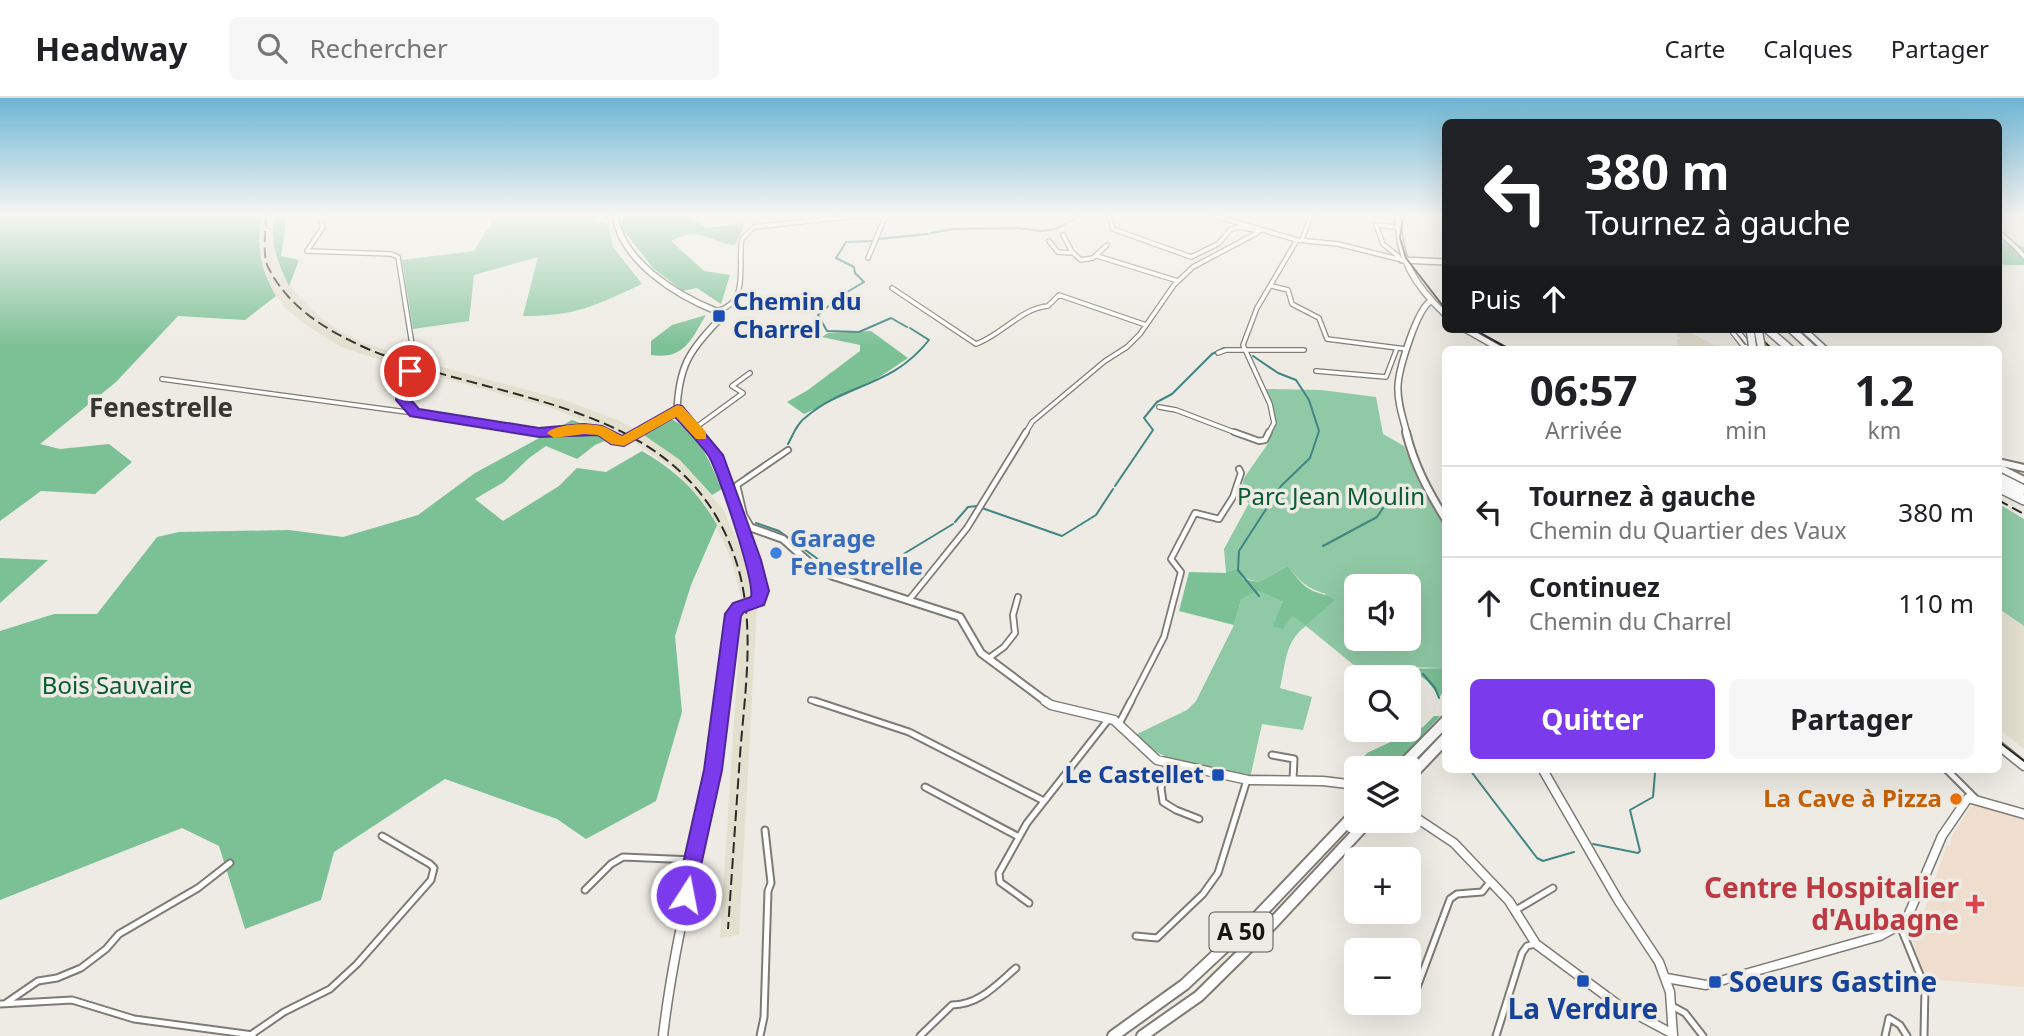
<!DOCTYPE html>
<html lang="fr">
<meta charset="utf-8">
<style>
body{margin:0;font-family:"Noto Sans",sans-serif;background:#f6f6f6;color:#202124;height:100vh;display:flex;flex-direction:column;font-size:26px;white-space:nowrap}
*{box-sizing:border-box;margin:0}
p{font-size:23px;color:#757577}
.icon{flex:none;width:38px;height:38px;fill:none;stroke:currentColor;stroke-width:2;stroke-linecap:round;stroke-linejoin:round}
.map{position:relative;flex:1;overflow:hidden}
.panel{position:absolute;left:1442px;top:248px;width:560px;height:427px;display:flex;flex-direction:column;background:#fff;border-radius:10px;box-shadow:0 7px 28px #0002}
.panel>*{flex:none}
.top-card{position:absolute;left:1442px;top:21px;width:560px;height:214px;border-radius:10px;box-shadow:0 7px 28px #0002;background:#202124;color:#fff;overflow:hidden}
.controls{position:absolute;left:1344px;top:476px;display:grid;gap:14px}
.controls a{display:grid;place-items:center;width:77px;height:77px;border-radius:10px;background:#fff;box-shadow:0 7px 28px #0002;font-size:35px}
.pin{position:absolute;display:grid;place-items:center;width:60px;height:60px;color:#fff;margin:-30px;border:4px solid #fff;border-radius:50%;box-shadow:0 2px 7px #0007}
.me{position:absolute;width:77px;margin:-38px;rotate:11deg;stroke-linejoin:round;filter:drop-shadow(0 0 5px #0008)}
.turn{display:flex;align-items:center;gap:24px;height:147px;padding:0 28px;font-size:32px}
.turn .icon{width:91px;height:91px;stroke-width:2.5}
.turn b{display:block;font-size:49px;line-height:60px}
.then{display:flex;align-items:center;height:66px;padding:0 28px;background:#0003;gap:14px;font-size:26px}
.eta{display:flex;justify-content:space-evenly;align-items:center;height:119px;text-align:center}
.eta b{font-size:42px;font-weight:700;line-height:49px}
.button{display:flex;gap:14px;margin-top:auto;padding:14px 28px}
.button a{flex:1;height:80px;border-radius:10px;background:#7c3aed;color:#fff;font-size:28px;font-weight:700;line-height:80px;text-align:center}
.button a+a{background:#f6f6f6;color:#202124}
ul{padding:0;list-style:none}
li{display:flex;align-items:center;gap:21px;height:91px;padding:0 28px;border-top:2px solid #e0e0e0}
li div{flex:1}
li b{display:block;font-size:26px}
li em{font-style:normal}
header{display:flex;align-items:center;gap:42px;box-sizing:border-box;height:98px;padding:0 35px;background:#fff;border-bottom:2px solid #e0e0e0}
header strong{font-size:33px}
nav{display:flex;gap:38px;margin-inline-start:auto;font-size:24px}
.search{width:490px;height:63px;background:#f6f6f6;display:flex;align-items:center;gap:18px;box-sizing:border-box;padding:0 24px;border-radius:10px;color:#757577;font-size:26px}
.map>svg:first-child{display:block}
</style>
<header>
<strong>Headway</strong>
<div class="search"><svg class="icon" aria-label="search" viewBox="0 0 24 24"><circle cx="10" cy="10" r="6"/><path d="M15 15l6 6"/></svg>Rechercher</div>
<nav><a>Carte</a><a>Calques</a><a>Partager</a></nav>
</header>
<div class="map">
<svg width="2024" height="938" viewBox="0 0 2024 938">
<rect width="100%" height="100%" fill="#edebe3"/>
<path fill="#e3e0d0" d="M262,117h12l-2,17 8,35 15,26 25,24 19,14 23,11 48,16 -3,11 -66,-22 -32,-20 -24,-19 -16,-23 -9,-30 -2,-12z
M1677,231l13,3 33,18h-45l-1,-11h5l-5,-2z
M416,262l148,40 56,21 16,9 -11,8 -73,-30 -139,-38z
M641,335l39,27 43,49 18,41 14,47 -13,5 -11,-44 -26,-54 -32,-35 -42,-29z
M757,510l-18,327 -19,3 21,-325z
M1998,511l26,17v123l-25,-20z"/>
<path fill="#efdecd" d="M1976,707l48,14v168l-99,-8 -13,-40 4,-3v-14l8,-11 23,-66h4v-7l7,-12 12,-19z"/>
<path fill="#90c9a5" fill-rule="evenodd" d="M485,117h114l-5,5 14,4 5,23 29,37c-48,22 -65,32 -119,32l15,-59 -64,18 -5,46 -56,8 -11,-69 72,-9 18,-29z
M1266,291l55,1 55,7 7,37 21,12 15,37 26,44v141l-90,-2 -49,-40c-22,16 -20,38 -26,62l32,9 -9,33 -41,-6 -12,54c-42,-9 -84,-11 -115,-43l52,-25 9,-9 38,-76 7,-25 17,-9 25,11 9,14 34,-22c-18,-5 -27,-13 -38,-28l-29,16 -33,-9 -2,-24 25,-46 -10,-6 5,-19 23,-33 9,-22zM1356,488h53v53h-53z
M1999,406l25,15v107l-25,-17z"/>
<path fill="#7cc096" d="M0,117h262c-7,29 -1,56 14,81l-31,24 -67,-4 -62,66 -76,62 20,5 49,-5 23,18 -37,32 -54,-3 -41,30z
M274,117h17l-4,1 -6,40 18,4 -10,26c-12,-25 -19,-43 -15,-71z
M623,117h63l20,13 39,-5 -10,22c-28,-3 -34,-20 -64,-4l33,30 26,4 -9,29 -24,-16 -14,3 -30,-23 -31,-40z
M1998,141l26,8v18h-20l-5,-4z
M706,217c-15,25 -22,45 -55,40v-14l21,-16z
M871,233l37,27 -39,26 -65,30 -17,-12 21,-12 52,-39v-6l-38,-8 6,-4z
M669,320c30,13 40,43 53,71l-10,6 -32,-35 -39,-27z
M572,322l44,16 -21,9 -18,14 -31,-13 -17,12 -25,24 -29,17 28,22 56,-35 18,-18 29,4 36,-21c34,20 55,39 75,74l-26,60 -16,51 7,76 -26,89 -70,38 -29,-20 -112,-40 -111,73 -13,48 -76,29 -26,-83 -37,-18 -182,72v-269l54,-17h43l60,-77 22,-5 110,-2 54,7 75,-22 57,-42z
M0,460l48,2 -48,43z
M1288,468c7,9 14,20 25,25 8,3 14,4 22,9l-29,25 -14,-9 -9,13 -10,-3 10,-24 -25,-11 -17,9 -7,25 -55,-14 10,-39 37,1 12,-4 5,10 16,3z
M1445,570v21l-6,9c-7,-13 -14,-23 -28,-24l-2,-5z
M1434,618h6l-48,52h-32l2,-9 5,-6 56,-26z"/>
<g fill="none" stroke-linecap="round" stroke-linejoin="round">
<path stroke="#418585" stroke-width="2" d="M931,135l22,-4 63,-1 26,3 14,-2 24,-14
M878,141l50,-5
M832,203l32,-19 -9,-9 -1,-6 -18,-9 10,-16 27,-1
M831,206l-13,11 9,16 32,1 32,-14 16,9
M1253,258l25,17 18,7 13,20 10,31 -9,27 -29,28 -42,65 -1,19 21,26
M788,346c5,-9 9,-21 18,-27 41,-35 84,-28 123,-77l-19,-12
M746,377l39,-26
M1115,388l38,-56 -9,-12 13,-16 15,-8 40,-40 12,-6h17
M982,410l80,28 34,-21 17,-26
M955,424l13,-15 9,-1
M756,425l23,8 43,31
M1323,448l54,-29 6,-9
M824,465l10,7
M836,474l23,3 33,-14 61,-37
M1423,576l12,14 4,10
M1470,672l67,88 6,3 31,-9
M1593,746l45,9 2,-2 -10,-41 23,-13 2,-24"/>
<path stroke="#cdcbc4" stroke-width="3.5" stroke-dasharray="3.5 2" stroke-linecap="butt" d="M410,273l4,-14"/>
<defs>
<path id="street-far2" d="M319,117l4,12 -16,24 84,3 7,3 16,100
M919,117h7
M1212,117l85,25 41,4 64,16
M1110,120l3,11 78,28 27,-13 12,-14 8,-3
M1238,129l22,4
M1397,129l-21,-2 7,19 16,13
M1998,133c9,10 19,15 26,26
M1063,137l9,17 9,8 12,-2 14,-13
M1302,142l9,-25
M1049,143l9,11 12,1
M1097,158l81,25
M868,160l17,-41
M1272,188l16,4 4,14 27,14 8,21 79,10
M892,190l84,56c26,-9 45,-36 72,-38l11,-11 87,30
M716,213c35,-7 21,-48 26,-72l12,-12 101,-11 61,-1
M1730,231l14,18 6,-1
M1736,231l15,18
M1218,255l8,-3h78
M410,273l-7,29 12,13 124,20 45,-4 22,5
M1316,273l70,6 11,-29
M162,281l252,34
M1159,309l17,3 63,24
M695,330l48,-35 -11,-7 18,-13
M638,334l39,-22
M1025,336l7,-12 73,-61 22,-14 13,-13 34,-49 19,-18 64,-34 1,-4
M1268,336l6,-11 -4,-19 -27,-59 14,-37 40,-68"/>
<path id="street-far1" d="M532,334h20
M603,334c9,5 16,12 26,6
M1234,334l25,9 6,-1 4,-8
M751,429l-7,-12 -7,-30 51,-35
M909,502l58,-72 59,-96
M989,560l15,-11 11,-14 -2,-18 5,-18
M811,602l9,3
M1130,605l34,-66 17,-65 -10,-13 24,-46 24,6 14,-22 8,-24 -2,-4"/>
<path id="street" d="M815,603l94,31 135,69
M1119,626l12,-23
M1272,657l22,4 -1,21
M1168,666l-7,24 2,14 13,8 23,9
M1947,672l28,28
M925,689l94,50
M585,792l26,-26 12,-7 70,3
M1029,805l-29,-21 -1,-9 28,-50 81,-103
M1516,812l37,-22
M1900,828l25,61 -1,49
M1136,838l21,2 46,-44 15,-21 29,-93
M1412,903l38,-102 7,-5 25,-2 8,-10
M6,905l32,-22 19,-3 24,-10 25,-19 13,-15 79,-46 32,-25
M0,906l72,-4 62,19 119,16
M1672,908l13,7 18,23
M252,936l32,-22 46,-23 27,-25 74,-84 3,-12 -4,-4 -48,-28
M760,938l4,-19 4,-126 3,-8 -6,-53
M920,938l32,-31c27,0 44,-20 64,-37
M1496,938l26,-83 5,-7 8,-2
M1885,938l4,-18 11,7 7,11"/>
<path id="secondary-far2" d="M615,117c6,46 61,80 101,96l3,5 -2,6c-29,30 -38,46 -40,88l20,24
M1399,117c-3,42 17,72 47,100
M1402,162l44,2
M1465,231l37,21
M1803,231l23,21
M1407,336c-4,-16 -10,-32 -9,-49 1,-16 19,-77 33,-84"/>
<path id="secondary-far1" d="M696,334l20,23 38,105 6,26 -2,15 -20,6 -5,7 -10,89
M1406,334c8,33 22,59 40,88
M1998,364l26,6
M1998,369l26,13
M741,426l42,15 28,25 22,12 127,41 21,36 67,50"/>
<path id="secondary" d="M1045,603l6,4 63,15 43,40 91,20 75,1 33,4
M1998,647l26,21
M1543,672l75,130 41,62 11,30 3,44
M1409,715l45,30 55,58 27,43 81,60 56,30
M1666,880l40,7 174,-49 20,-11 8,-9 34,-80 26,-38 56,16
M663,938c13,-113 47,-222 60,-335"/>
<path id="highway-far2" d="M1767,231l24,21
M1791,231l23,21"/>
<path id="highway-far1" d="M1998,379l26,13
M1998,389l26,13"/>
<path id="highway" d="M1400,670l46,-47
M1409,679l37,-39
M1113,938l71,-51 74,-69 98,-103
M1142,938l57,-40 72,-71 97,-104"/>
</defs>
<use href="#street-far2" stroke="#7d7b73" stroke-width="6"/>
<use href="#street-far1" stroke="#7d7b73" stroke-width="8"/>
<use href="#street" stroke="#7d7b73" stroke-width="9"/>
<use href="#secondary-far2" stroke="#7d7b73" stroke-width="8"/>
<use href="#secondary-far1" stroke="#7d7b73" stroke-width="10"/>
<use href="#secondary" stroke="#7d7b73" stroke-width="11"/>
<use href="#highway-far2" stroke="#7d7b73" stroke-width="10"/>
<use href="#highway-far1" stroke="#7d7b73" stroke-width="12"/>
<use href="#highway" stroke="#7d7b73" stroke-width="14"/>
<use href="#street-far2" stroke="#fff" stroke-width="3.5"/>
<use href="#street-far1" stroke="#fff" stroke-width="4.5"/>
<use href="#street" stroke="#fff" stroke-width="5"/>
<use href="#secondary-far2" stroke="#fff" stroke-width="5"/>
<use href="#secondary-far1" stroke="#fff" stroke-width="6"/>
<use href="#secondary" stroke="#fff" stroke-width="8"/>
<use href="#highway-far2" stroke="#fff" stroke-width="7"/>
<use href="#highway-far1" stroke="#fff" stroke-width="9"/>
<use href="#highway" stroke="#fff" stroke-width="10"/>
<path stroke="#2c2b28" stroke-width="2" d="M1403,117l-3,23 6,20 40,52
M1473,231l38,21
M1998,643l26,20"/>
<path stroke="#2c2b28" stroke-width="2" stroke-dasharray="11 5" stroke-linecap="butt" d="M266,117c0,15 -4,40 2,52 21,42 60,64 100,82 131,55 311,49 366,206 23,64 11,134 6,200 -4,58 -8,116 -12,174
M1751,231l22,21
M1998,402l26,14"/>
<defs>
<path id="street-bridge-far1" d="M636,336l2,-2"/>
<path id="street-bridge" d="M629,340l9,-6"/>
<path id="highway-bridge" d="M1750,231l3,21
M1758,231l4,21"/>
</defs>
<use href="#street-bridge-far1" stroke="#7d7b73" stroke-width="6" stroke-linecap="butt"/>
<use href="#street-bridge" stroke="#7d7b73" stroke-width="8" stroke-linecap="butt"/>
<use href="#highway-bridge" stroke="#7d7b73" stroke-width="10" stroke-linecap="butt"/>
<use href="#street-bridge-far1" stroke="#fff" stroke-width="3.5"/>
<use href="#street-bridge" stroke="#fff" stroke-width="4.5"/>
<use href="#highway-bridge" stroke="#fff" stroke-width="7"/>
</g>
<linearGradient id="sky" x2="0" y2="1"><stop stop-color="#6db5d4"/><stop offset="0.47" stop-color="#f7f6f2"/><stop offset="1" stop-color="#f7f6f2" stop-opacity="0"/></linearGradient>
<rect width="2024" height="249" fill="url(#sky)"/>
<path fill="#7c3aed" stroke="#51269a" stroke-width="2" d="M410,269l6,4 -6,28 9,10 120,19 45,-4 18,2 20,10 55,-31 5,1 41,49 38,105 8,31 -5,14 -20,7 -3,4 -19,154 -29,132 -7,2 -7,-2 -3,-7 28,-125 21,-156 8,-11 18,-6c4,-15 -33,-127 -43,-142 -10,-14 -22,-26 -33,-38l-51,29 -13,-2 -13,-9 -59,2 -129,-21 -14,-16 7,-29z"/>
<path fill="#f59e0b" d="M677,307l5,1 24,26v7h-10l-20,-22 -52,29 -13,-2 -13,-9 -14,-1 -30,4 -7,-5c10,-10 41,-10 55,-7 7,2 13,7 20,10z"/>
<g fill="#1a4fb4" stroke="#edebe3" stroke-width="2.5">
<rect x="712" y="211" width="14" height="14" rx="3.5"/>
<rect x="1211" y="670" width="14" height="14" rx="3.5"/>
<rect x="1576" y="876" width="14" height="14" rx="3.5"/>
<rect x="1708" y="877" width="14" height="14" rx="3.5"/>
</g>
<circle fill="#3f7fe0" stroke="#edebe3" stroke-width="2.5" cx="776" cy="455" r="7"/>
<circle fill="#e8710a" stroke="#edebe3" stroke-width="2.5" cx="1956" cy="701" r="7"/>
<path fill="#e0444e" stroke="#edebe3" stroke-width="2.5" d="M1971.5 795.5h7v7h7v7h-7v7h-7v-7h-7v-7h7z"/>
<g text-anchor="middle" stroke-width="7" stroke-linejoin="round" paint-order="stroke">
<rect fill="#edebe3" stroke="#565451" stroke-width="2" x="1209.5" y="814.5" width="63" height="39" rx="5"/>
<g font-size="23" font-weight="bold" fill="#151412">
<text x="1241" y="842">A 50</text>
</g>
<g font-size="24" font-weight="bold" fill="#164399" stroke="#edebe3" text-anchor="start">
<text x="733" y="212">Chemin du<tspan x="733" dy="28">Charrel</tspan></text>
<text x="1204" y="685" text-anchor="end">Le Castellet</text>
</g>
<g font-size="24" fill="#075b35" stroke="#edebe3">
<text x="1331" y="407">Parc Jean Moulin</text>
<text x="117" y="596">Bois Sauvaire</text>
</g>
<g font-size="24" font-weight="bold" fill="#366cbe" stroke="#edebe3" text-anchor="start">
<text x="790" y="449">Garage<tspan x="790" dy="28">Fenestrelle</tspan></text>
</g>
<g font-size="24" font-weight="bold" fill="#c56008" stroke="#edebe3" text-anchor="end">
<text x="1942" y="709">La Cave à Pizza</text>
</g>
<g font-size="26" font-weight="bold" fill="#383630" stroke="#edebe3">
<text x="161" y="319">Fenestrelle</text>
</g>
<g font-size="28" font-weight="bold" fill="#be3a42" stroke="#edebe3" text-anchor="end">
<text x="1959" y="800">Centre Hospitalier<tspan x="1959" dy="32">d'Aubagne</tspan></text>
</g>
<g font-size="28" font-weight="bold" fill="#164399" stroke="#edebe3" text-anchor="start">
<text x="1729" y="894">Soeurs Gastine</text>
<text x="1583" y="921" text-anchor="middle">La Verdure</text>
</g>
</g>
</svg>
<div class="controls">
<a><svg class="icon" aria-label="sound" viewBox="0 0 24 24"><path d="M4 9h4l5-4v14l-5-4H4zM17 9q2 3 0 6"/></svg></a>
<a><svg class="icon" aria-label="search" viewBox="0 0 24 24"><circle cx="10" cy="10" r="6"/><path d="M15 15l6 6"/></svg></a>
<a><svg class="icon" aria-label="layers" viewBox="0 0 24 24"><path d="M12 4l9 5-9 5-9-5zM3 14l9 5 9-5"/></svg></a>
<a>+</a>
<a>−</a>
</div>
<div class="pin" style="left:410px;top:273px;background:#d93025"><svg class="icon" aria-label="arrive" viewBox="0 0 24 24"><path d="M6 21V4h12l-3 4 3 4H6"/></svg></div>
<svg class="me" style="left:686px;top:797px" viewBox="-20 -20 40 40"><circle r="17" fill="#7c3aed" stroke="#fff" stroke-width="3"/><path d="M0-11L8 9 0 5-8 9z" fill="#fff"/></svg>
<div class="top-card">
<div class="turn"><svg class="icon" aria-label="left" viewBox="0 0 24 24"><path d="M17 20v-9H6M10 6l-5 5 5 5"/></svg><div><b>380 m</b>Tournez à gauche</div></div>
<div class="then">Puis<svg class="icon" aria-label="ahead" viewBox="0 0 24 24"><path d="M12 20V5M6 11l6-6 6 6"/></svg></div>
</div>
<section class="panel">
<div class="eta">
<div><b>06:57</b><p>Arrivée</p></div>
<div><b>3</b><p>min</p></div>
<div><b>1.2</b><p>km</p></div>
</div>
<ul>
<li><svg class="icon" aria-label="left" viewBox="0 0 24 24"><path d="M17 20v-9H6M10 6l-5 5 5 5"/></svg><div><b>Tournez à gauche</b><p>Chemin du Quartier des Vaux</p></div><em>380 m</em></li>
<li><svg class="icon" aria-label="ahead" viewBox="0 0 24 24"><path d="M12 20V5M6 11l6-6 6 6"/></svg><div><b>Continuez</b><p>Chemin du Charrel</p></div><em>110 m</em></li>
</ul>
<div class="button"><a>Quitter</a><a>Partager</a></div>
</section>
</div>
